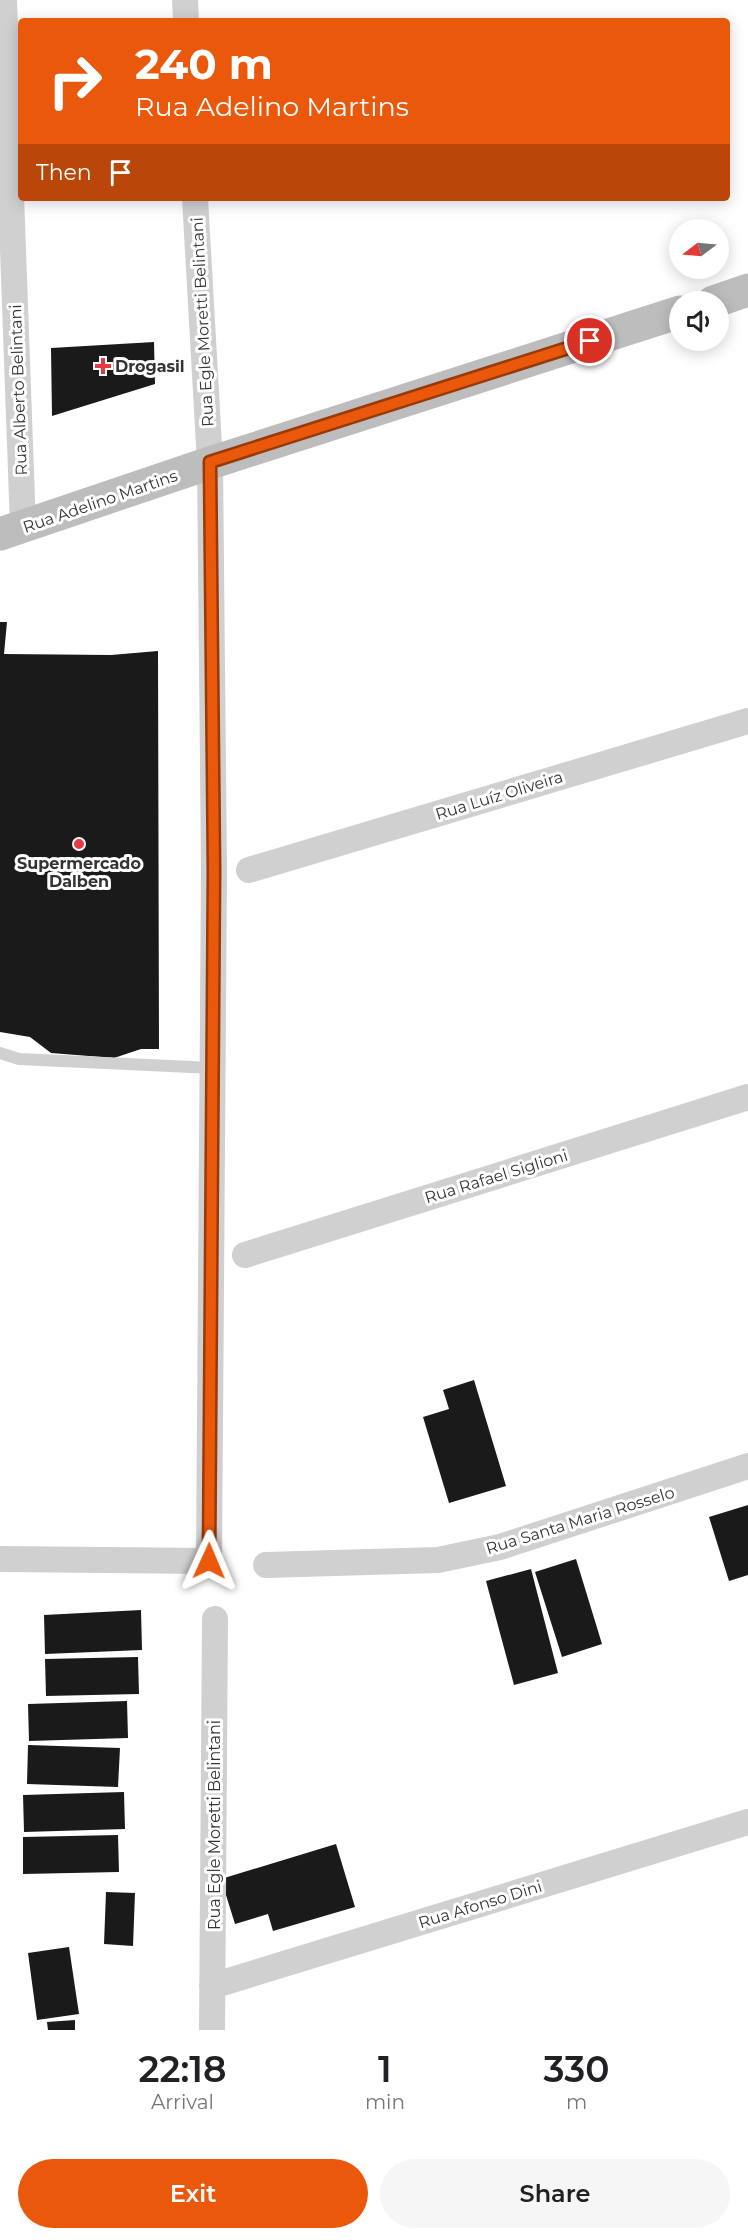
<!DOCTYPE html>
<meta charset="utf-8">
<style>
body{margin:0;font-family:Montserrat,sans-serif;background:#f6f6f6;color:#202124;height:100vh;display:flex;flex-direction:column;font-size:22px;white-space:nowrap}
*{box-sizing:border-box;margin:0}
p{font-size:20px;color:#757577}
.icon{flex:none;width:33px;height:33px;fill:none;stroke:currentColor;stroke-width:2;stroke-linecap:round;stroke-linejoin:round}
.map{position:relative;height:2030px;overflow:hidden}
.side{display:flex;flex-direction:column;background:#fff;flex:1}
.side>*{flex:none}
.guide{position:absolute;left:18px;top:18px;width:712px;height:183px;border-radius:6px;box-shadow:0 3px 15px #0003;background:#ea580c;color:#fff;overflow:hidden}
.needle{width:39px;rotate:254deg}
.tools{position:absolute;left:669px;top:219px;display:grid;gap:12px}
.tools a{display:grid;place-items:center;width:60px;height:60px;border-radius:50%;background:#fff;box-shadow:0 3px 15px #0003;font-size:30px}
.pin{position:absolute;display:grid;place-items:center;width:51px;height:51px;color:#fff;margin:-26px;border:3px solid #fff;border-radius:50%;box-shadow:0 2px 6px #0007}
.me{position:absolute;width:66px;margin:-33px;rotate:1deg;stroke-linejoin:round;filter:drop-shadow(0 0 4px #0008)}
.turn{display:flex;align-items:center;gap:21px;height:126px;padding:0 18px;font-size:27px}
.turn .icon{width:78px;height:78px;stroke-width:2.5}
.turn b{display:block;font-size:42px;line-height:51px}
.then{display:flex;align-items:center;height:57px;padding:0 18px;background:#0003;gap:12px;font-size:22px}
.eta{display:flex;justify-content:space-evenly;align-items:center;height:102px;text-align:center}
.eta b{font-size:36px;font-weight:600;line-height:42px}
.action{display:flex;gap:12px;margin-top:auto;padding:12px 18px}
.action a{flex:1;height:69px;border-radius:36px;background:#ea580c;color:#fff;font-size:24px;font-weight:600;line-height:69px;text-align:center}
.action a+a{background:#f6f6f6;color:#202124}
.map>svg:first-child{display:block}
</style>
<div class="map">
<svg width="748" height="2030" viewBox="0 0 748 2030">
<rect width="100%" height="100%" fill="#fff"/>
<path fill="#1a1a1a" d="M154,342l1,42 -103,32 -1,-68z
M0,622h7l-3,32 107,1 47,-4 1,398h-18l-27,9 -63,-5 -21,-16 -30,-5z
M474,1380l32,106 -57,17 -26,-86 26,-8 -6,-19z
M748,1505v70l-19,6 -20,-64z
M576,1559l26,85 -40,13 -27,-85z
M531,1569l27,104 -44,12 -28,-104z
M141,1610l1,40 -97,4 -1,-39z
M138,1657l1,37 -93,2 -1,-37z
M127,1701l1,37 -99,3 -1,-37z
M28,1745l92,3 -2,39 -91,-3z
M124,1792l1,37 -101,3 -1,-37z
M118,1835l1,37 -96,2v-37z
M336,1844l19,63 -82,24 -5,-17 -33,10 -14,-45z
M106,1892l29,1 -2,53 -29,-2z
M69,1947l10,67 -42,6 -9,-67z
M75,2020v10h-27l-1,-8z"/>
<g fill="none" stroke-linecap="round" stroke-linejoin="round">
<path stroke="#d0d0d0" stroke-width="12" d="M0,1053l19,6 194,9"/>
<path stroke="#d0d0d0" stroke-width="26" d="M4,0l19,527
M185,0l1,21
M249,870l499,-149
M245,1255l503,-158
M0,1559l209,2 5,-691 -4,-407 -15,-265
M266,1565l172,-5 62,-13 248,-81
M212,1986l536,-164
M212,2030l3,-411"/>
<path stroke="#bdbdbd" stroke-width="33" d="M713,302l35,-12
M0,534l210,-71 470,-151"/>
</g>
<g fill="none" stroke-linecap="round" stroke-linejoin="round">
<defs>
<path id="route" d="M209,1561l5,-691 -4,-408 380,-121"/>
</defs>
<use href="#route" stroke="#983908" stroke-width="15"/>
<use href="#route" stroke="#ea580c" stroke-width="10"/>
</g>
<g fill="#e63946" stroke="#fff" stroke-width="2">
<path d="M100 357h6v6h6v6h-6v6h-6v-6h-6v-6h6z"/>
<circle cx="79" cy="844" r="6"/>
</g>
<g text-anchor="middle" stroke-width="6" stroke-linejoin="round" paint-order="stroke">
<g font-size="16" fill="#333" stroke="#fff">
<text transform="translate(202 322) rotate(-93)" y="6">Rua Egle Moretti Belintani</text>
<text transform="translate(18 390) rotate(-92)" y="6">Rua Alberto Belintani</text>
<text transform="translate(100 501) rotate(-19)" y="6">Rua Adelino Martins</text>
<text transform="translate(499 795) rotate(-17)" y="6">Rua Luíz Oliveira</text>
<text transform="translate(496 1176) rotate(-17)" y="6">Rua Rafael Siglioni</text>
<text transform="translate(580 1520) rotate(-17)" y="6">Rua Santa Maria Rosselo</text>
<text transform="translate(214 1825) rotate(-90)" y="6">Rua Egle Moretti Belintani</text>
<text transform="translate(480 1904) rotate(-17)" y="6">Rua Afonso Dini</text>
</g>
<g font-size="16" font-weight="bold" fill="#333" stroke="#fff" text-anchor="start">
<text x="115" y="372">Drogasil</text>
<text x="79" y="869" text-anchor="middle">Supermercado<tspan x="79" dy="18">Dalben</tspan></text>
</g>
</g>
</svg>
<div class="tools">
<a><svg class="needle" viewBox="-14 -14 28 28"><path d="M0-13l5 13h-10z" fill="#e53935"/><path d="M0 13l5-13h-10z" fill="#757577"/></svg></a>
<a><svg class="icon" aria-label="sound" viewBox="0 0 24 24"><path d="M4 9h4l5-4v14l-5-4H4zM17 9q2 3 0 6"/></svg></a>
</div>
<div class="pin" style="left:590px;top:341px;background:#d93025"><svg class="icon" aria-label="arrive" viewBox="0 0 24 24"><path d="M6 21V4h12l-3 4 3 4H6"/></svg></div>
<svg class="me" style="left:209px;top:1561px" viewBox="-20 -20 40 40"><path d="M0-17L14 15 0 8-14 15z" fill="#ea580c" stroke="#fff" stroke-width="4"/></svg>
<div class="guide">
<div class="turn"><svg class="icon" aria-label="right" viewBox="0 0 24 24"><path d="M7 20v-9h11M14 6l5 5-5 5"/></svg><div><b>240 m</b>Rua Adelino Martins</div></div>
<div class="then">Then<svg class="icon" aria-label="arrive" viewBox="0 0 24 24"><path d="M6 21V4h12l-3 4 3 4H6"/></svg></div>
</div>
</div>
<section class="side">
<div class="eta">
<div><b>22:18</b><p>Arrival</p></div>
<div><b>1</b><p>min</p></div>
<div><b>330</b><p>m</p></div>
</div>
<div class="action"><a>Exit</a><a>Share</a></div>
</section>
